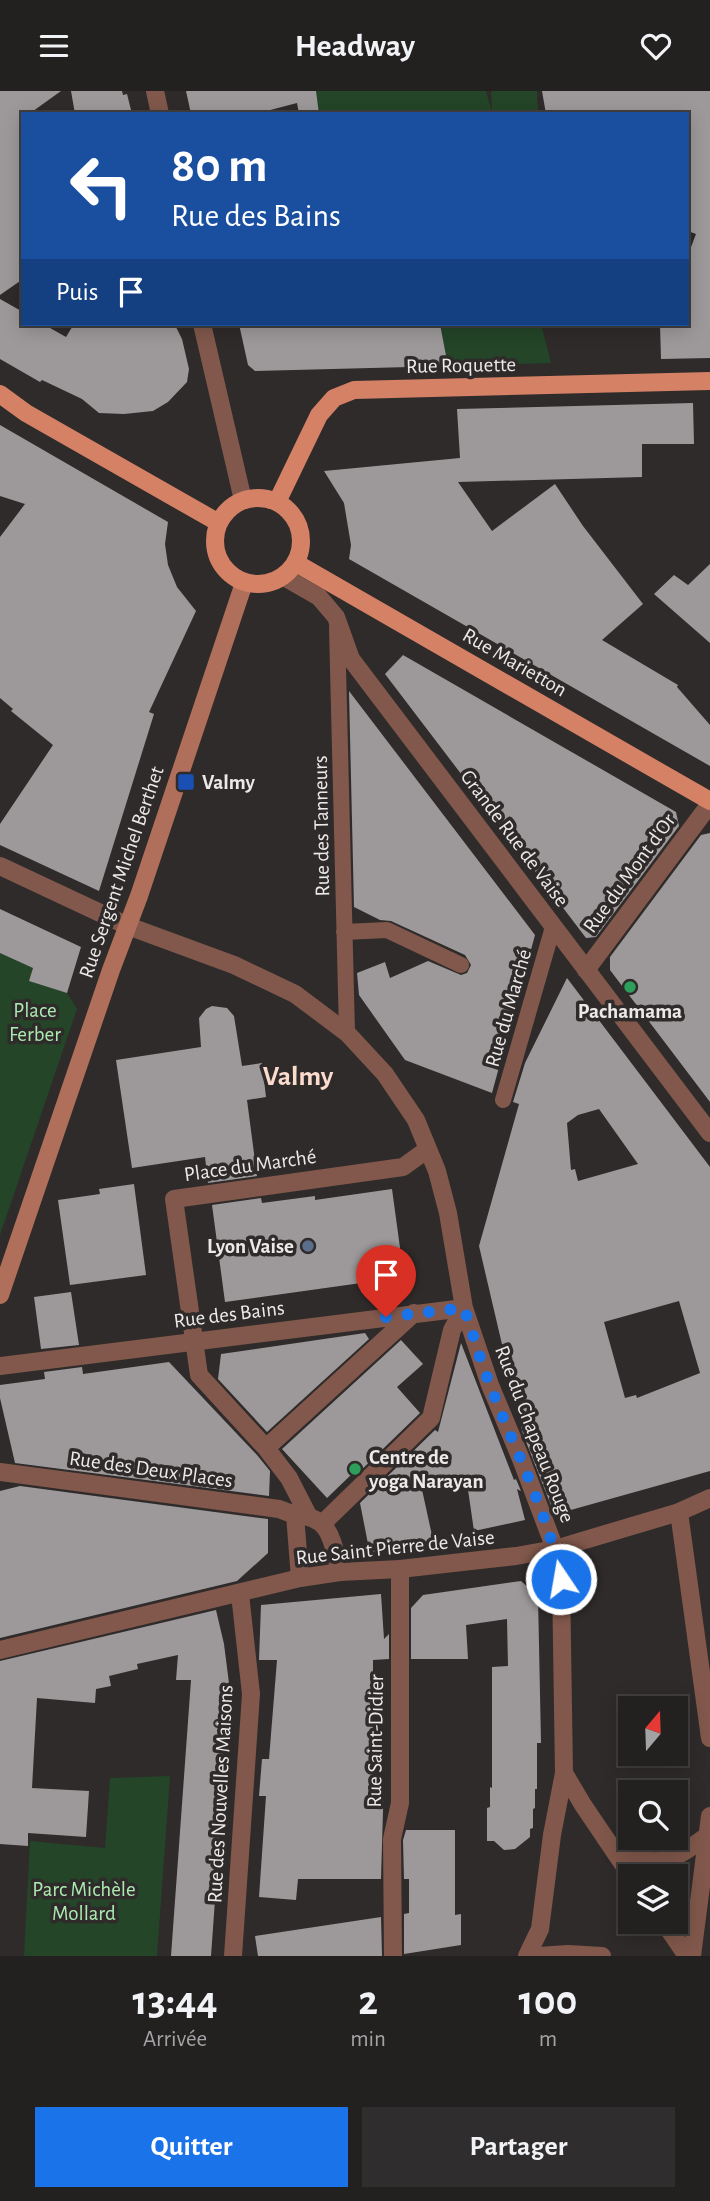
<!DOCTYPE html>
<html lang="fr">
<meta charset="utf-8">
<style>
body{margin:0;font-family:"Alegreya Sans",sans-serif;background:#2f2d2d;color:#f1f3f6;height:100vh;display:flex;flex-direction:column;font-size:26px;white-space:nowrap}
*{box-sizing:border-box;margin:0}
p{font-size:23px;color:#a3a3a5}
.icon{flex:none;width:38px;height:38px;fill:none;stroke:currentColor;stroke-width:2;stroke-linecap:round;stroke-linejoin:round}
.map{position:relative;height:1865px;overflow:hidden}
.drawer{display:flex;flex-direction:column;background:#232020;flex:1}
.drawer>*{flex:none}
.hud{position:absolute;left:21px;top:21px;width:668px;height:214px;border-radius:0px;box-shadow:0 4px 18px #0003,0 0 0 2px #403e3e;background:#1a4fa0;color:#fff;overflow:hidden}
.needle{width:46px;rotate:19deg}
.fabs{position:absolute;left:618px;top:1605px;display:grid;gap:14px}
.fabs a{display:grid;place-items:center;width:70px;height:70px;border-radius:0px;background:#232020;box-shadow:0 4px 18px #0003,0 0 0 2px #403e3e;font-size:35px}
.pin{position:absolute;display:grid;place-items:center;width:60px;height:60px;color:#fff;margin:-72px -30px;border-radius:50% 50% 50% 0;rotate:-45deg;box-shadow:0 0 7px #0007}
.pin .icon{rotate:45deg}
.me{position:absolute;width:77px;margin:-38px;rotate:348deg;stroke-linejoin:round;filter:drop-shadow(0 0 5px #0008)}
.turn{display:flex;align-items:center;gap:24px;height:147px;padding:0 35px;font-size:32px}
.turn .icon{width:91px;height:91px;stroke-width:2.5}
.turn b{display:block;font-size:49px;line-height:60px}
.then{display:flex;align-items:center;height:66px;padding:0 35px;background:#0003;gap:14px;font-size:26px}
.eta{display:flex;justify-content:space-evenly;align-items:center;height:119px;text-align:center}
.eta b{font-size:42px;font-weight:700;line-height:49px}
.cta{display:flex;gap:14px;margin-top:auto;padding:14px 35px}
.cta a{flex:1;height:80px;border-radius:0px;background:#1a73e8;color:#fff;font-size:28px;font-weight:700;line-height:80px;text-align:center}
.cta a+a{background:#2f2d2d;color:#f1f3f6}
header{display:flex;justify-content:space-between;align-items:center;height:91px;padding:0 35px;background:#232020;font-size:32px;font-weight:700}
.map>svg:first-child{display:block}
</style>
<header><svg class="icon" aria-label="menu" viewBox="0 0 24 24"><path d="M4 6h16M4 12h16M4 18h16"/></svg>Headway<svg class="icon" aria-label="heart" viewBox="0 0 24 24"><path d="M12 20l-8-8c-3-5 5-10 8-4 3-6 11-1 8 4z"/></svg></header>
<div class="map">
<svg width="710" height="1865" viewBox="0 0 710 1865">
<rect width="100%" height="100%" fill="#2f2b2a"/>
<path fill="#244528" d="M314,0h172l6,22 -1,-22h46l1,23h-219z
M440,233h101l10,39 -103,3z
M0,862l37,3 -8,25 38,12 10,16 -77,226z
M170,1685l-13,180h-133l6,-115 75,7 5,-70z"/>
<path fill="#9d999b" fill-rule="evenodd" d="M0,0h61l-32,23h-6v165l-23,16z
M71,0h51l1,4 4,-1 5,20h-57z
M186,0h130l3,23h-20l-2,-11 -42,11h-64z
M542,0h168v267l-49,1 -1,-35h28v-69l8,-21 -8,-3v-90l2,-27h-144z
M0,208l23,13v12h20l23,13 8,-13h87l15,3 6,12 7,30 -2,13 -19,20 -15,9 -29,3 -25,-1 -17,-14 -40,-19 -2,2 -40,-23z
M239,233h201l8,42 -193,5 -7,-6z
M693,312l1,41h-52v33l-184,5 34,49 63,-47 28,42 60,78 -41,36 76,45 -1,2 33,38v41l-361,-207 2,-14 -7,-42 -20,-32 136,-13 -3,-49z
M0,334l168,97 -3,22 3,21 9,22 19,24 -47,101 5,2 -55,177 -99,-46v-21l53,-79 -42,-34 2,-2 -13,-11v-161l25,-33 -25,-8z
M710,473v79l-56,-49 20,-19 14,10z
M403,564l273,157 3,14 -83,111 -10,1 -201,-264z
M349,600l186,244 -43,158 -87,-33 -46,-65 -2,-22 28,-11 5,16 38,-17 33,14 6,-2 4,-8 -6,-10 -74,-34 -11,-1 -26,-13z
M710,742v269l-100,-132v-13l91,-122z
M0,818l81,38 -14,46 -38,-12 4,-13 -33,-15z
M567,887l143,189v304l-150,42 -8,-5 -29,-74 -44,-188 40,-142 -6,-2 12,-39zM599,1018l39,55 -60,17 -3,-12 -4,1 -4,-47 11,-8zM679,1210l21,72 -63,25 -1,-3 -11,3 -21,-76z
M212,915l15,2 7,8 8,50 20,-3 4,34 -19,3 10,76 -49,7 -3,-26 -73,11 -16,-108 85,-13 -2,-29 7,-9z
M134,1093l12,91 -76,10 -12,-85 42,-6 -1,-5z
M392,1098l12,88 -179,25 -13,-97 49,-7 1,5 53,-7v4z
M71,1201l8,53 -38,4 -7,-52z
M365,1242l4,6 -102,93 -49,-53 3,-25z
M401,1249l22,24 -26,23 23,26 -66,64 -1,-4 -26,25 -45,-49z
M461,1252l53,137 2,-1 5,12 -4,-2 8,31 -51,11 -8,-55 -45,9 12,55 -63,14 -10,-51 75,-73 3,2z
M169,1271l88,93 13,16 -1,25 -254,-33 -15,-65v-13l45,-6 -1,-7 38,-5 1,7z
M20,1395l248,33v34l-31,28 -237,57v-147z
M521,1490l17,15 3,147h-4v46h-2v19l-2,1v19l-3,1v8l-15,12 -11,1 -10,-9h-7v-33l3,-1v-20l2,1v-121l16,-1 -1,-47 -41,6 2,34h-57v-51l12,-13z
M381,1503l3,45 5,-5v25l-16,1v117h11l-3,102h-83l-2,21 -37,-3 7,-101h-7l3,-37h7l8,-99h-18l2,-55z
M216,1519l8,34 6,47 -19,265h-40l20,-276h-15l2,-25 -41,9 1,5 -29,7 2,10 -15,3 -1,14 -58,-5 -5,90 57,3 -3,46 -58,-4v13l-28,-2v-183z
M406,1739h49v85l6,-1v31l-57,9v-40l5,-1v-34h-5l-1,-39z
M381,1826l1,39h-124l-3,-20z"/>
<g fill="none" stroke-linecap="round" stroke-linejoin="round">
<path stroke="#81584b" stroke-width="16" d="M337,536l10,406
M344,841l43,-2 74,35
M503,1009l50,-173"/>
<path stroke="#81584b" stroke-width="18" d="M155,0l5,23
M202,233l41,176
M0,775l128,60 106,39 61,29 52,39 38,41 31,46 21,51 11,42 16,95 26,77 31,74 34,90
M586,879l124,-166
M0,1275l464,-58
M266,1357l148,-135
M0,1381l279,37 16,6
M308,1424l-19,-37 -23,-30 -67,-73 -25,-176 229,-32 25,-18
M323,1432l108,-105 21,-88 12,-22
M300,1487l-5,-63c37,1 37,27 45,57
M616,1762c48,14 51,11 91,-17
M233,1865l18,-262 -11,-100
M393,1865l-1,-117 8,-36v-234
M527,1865l13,-27 12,-94 12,-62"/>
<path stroke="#81584b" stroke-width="18" d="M284,486l35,20 17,20 15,42 359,474
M679,1421l31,226
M555,1458l6,30 3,194 19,32 48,71
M0,1559l300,-72 40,-6 60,-3 116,-13 39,-7 124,-37 31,-14
M663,1830l24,35
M538,1865l30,-2 34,2
M692,1865l18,-140"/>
<path stroke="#b06f5a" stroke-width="18" d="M0,1204l111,-325 28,-74 105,-313"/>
<path stroke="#d58166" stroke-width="18" d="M0,303l26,19 193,110
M215 450a43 43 0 1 1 86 0a43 43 0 1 1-86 0Z
M277,411l42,-87 15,-17 20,-8 356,-9
M296,472l414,238"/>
</g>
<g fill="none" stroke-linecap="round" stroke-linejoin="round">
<path stroke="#1a73e8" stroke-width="12" stroke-dasharray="0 21.6" d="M386,1226l78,-9c9,26 16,52 26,77 24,64 58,127 71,194"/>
</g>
<rect fill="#1a4fb4" stroke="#2f2b2a" stroke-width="2.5" x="177" y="682" width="18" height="18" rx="3.5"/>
<g fill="#2e9e5b" stroke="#2f2b2a" stroke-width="2.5">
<circle cx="630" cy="896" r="7"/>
<circle cx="355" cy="1378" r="7"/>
</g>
<circle fill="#5c6f8a" stroke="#2f2b2a" stroke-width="2.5" cx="308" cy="1155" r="7"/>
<g text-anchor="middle" stroke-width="7" stroke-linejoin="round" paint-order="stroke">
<g font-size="21" fill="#eceae9" stroke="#2f2b2a">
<text transform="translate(461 274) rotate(-1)" y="7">Rue Roquette</text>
<text transform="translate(515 571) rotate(30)" y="7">Rue Marietton</text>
<text transform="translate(321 735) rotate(-91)" y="7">Rue des Tanneurs</text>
<text transform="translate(515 747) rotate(53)" y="7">Grande Rue de Vaise</text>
<text transform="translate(121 781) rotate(-71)" y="7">Rue Sergent Michel Berthet</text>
<text transform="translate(629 782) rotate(-54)" y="7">Rue du Mont d'Or</text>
<text transform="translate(508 917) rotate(-74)" y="7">Rue du Marché</text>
<text transform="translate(250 1074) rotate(-8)" y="7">Place du Marché</text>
<text transform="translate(229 1223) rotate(-7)" y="7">Rue des Bains</text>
<text transform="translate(535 1343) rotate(69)" y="7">Rue du Chapeau Rouge</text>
<text transform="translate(151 1378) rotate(8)" y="7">Rue des Deux Places</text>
<text transform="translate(395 1456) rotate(-6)" y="7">Rue Saint Pierre de Vaise</text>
<text transform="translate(375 1650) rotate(-89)" y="7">Rue Saint-Didier</text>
<text transform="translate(220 1703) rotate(-87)" y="7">Rue des Nouvelles Maisons</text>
</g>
<g font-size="21" font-weight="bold" fill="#eceae9" stroke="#2f2b2a" text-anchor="start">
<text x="202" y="698">Valmy</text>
<text x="630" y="927" text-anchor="middle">Pachamama</text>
<text x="294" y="1162" text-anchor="end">Lyon Vaise</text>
<text x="369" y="1373">Centre de<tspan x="369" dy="24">yoga Narayan</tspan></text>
</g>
<g font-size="21" fill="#abeab1" stroke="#2f2b2a">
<text x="35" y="926">Place<tspan x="35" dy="24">Ferber</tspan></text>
<text x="84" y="1805">Parc Michèle<tspan x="84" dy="24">Mollard</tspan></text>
</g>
<g font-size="28" font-weight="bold" fill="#fbdbcd" stroke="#2f2b2a">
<text x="298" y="994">Valmy</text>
</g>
</g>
</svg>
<div class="fabs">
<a><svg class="needle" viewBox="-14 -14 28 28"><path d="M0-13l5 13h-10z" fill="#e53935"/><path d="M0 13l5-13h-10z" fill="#a3a3a5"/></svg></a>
<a><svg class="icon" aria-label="search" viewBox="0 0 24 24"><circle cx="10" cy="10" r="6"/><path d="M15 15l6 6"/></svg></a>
<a><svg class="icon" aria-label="layers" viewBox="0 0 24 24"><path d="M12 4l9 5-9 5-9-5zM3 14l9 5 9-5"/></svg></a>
</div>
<div class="pin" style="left:386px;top:1226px;background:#d93025"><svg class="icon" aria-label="arrive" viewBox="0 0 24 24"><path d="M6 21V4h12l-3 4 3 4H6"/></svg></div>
<svg class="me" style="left:561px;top:1488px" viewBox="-20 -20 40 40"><circle r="17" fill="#1a73e8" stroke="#fff" stroke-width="3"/><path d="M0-11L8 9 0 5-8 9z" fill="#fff"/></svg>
<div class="hud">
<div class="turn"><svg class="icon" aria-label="left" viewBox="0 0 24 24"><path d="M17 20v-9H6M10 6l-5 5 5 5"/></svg><div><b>80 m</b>Rue des Bains</div></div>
<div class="then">Puis<svg class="icon" aria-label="arrive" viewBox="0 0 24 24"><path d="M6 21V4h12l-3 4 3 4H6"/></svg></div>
</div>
</div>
<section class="drawer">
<div class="eta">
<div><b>13:44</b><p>Arrivée</p></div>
<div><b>2</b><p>min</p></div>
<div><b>100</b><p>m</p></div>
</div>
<div class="cta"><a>Quitter</a><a>Partager</a></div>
</section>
